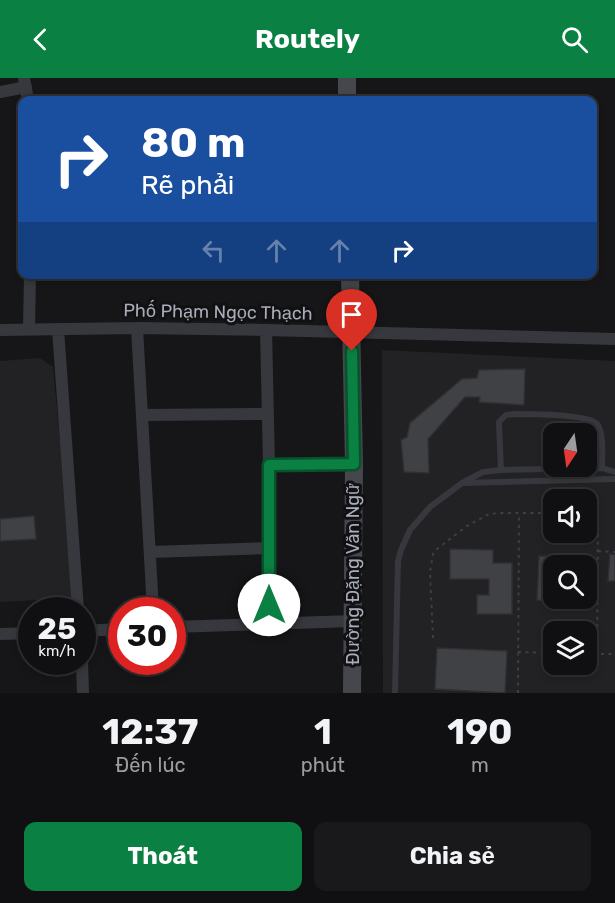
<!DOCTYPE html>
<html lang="vi">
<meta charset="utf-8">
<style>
body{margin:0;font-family:Rubik,sans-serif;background:#19191b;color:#f1f3f6;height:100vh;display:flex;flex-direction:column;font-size:22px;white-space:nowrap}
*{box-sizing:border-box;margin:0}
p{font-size:20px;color:#9c9d9f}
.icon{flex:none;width:33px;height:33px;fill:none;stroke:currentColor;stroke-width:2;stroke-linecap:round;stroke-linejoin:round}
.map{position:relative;height:615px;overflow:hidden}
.panel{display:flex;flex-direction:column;background:#101012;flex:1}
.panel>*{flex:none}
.guide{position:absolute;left:18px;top:18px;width:579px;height:183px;border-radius:12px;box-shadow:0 3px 9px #0003,0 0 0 2px #303032;background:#1a4fa0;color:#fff;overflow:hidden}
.needle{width:39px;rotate:193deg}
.tools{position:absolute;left:543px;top:345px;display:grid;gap:12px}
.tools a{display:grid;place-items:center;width:54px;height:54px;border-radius:12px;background:#101012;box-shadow:0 3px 9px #0003,0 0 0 2px #303032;font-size:30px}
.speed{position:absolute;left:18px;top:519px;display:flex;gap:12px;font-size:30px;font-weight:700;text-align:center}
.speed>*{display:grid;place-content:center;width:78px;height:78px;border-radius:50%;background:#101012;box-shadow:0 3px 9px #0003,0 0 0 2px #303032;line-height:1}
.speed small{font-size:15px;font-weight:400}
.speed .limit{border:9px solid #d22;background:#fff;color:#111}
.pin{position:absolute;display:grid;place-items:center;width:51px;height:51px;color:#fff;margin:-62px -26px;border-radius:50% 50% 50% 0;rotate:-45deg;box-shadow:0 0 6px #0007}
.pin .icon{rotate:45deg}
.me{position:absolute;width:66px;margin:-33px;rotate:0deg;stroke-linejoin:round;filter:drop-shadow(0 0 4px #0008)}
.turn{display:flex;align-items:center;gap:21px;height:126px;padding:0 24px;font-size:27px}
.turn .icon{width:78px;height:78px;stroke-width:2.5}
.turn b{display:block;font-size:42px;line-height:51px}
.lanes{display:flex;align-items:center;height:57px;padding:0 24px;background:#0003;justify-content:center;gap:30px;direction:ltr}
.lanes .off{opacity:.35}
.eta{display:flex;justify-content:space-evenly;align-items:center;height:102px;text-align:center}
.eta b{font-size:36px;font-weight:700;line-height:42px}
.primary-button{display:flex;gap:12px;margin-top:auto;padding:12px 24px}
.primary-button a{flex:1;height:69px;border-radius:12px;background:#0b8043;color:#fff;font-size:24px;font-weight:700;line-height:69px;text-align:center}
.primary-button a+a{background:#19191b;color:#f1f3f6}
header{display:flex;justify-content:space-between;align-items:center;height:78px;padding:0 24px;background:#0b8043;color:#fff;font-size:27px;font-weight:700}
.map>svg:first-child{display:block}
</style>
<header><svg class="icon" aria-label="back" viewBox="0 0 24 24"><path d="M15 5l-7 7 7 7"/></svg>Routely<svg class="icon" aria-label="search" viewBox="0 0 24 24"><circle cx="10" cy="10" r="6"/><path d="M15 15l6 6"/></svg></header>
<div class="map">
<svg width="615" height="615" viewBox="0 0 615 615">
<rect width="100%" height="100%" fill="#161618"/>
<path fill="#222225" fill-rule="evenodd" d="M382,272l233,11v332h-232zM554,356h32v32h-32zM554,422h32v32h-32zM554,488h32v32h-32zM554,554h32v32h-32z
M40,280l13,9 22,231 -75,4v-241z"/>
<path fill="#404145" stroke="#303034" stroke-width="1.5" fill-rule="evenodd" d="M525,291l-1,36 -45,-3 1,-5h-15l-37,42 1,34 -25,-1 -3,-32 6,-3 3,-14 52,-44 15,-1 2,-8z
M34,438l2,23 -36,2v-22z
M450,471l43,1v13h19v51h-35v-19h12v-16h-39z
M610,476l5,1v26h-7z
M539,478l51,2 -2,45 -51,-3zM554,488h32v32h-32z
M437,570l70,3 -2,42 -70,-4z"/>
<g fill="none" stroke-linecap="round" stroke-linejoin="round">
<path stroke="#3d3f44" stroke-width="2" stroke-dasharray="3 4.5" stroke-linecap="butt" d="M586,435l10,2 2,3 -1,136
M598,473l17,1
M433,560l-3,-66 3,-18 5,-6 29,-22 22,-12 11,-1h54
M518,574l36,1
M586,576h29
M518,615l1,-180"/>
<path stroke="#37383d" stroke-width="6" d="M501,392l-2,-48 7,-7 9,-1c14,0 77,0 83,11 6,11 4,31 4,43
M463,405l152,-4
M395,615l3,-132 3,-11 9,-20 20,-23 32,-24 21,-11 18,-2 101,-2 13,4"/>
<path stroke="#37383d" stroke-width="12" d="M24,0l4,22
M0,14l26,-5
M137,250l16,282
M29,251l1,-55
M58,251l20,281
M0,252l137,-2 129,2 349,9
M266,252l3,135v159
M143,337l125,-1
M269,387l85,-1
M151,474l118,-4
M172,549l181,-6
M82,553l40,-2
M0,556l32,-1
M82,584l1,31"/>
<path stroke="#45474d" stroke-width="18" d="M347,22v-22
M350,196l4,190 -2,229"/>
</g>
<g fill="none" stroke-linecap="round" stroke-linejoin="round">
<defs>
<path id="route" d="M269,527v-140l85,-1 -2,-113"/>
</defs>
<use href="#route" stroke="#07532c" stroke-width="15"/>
<use href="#route" stroke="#0b8043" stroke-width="10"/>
</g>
<g text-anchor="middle" stroke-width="6" stroke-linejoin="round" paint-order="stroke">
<g font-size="18" fill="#a8adb8" stroke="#111113">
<text transform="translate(218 234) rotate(1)" y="6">Phố Phạm Ngọc Thạch</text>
<text transform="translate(353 496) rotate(-90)" y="6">Đường Đặng Văn Ngữ</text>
</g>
</g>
</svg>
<div class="tools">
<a><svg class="needle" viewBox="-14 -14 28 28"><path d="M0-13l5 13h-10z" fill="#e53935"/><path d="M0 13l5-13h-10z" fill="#9c9d9f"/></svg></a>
<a><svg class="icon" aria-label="sound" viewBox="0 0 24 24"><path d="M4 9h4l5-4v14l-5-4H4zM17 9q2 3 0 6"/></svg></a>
<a><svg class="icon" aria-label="search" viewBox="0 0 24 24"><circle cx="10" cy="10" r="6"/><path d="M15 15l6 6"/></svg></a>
<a><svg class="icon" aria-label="layers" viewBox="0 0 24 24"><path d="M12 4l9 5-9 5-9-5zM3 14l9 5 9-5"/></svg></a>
</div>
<div class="speed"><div>25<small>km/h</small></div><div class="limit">30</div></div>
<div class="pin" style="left:352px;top:273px;background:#d93025"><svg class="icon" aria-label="arrive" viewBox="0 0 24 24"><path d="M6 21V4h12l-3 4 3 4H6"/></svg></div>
<svg class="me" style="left:269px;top:527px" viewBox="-20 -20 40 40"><circle r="19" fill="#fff"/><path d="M0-13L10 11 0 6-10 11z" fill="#0b8043"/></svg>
<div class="guide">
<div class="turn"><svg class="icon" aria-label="right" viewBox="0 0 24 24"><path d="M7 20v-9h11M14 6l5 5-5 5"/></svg><div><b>80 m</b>Rẽ phải</div></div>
<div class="lanes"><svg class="icon off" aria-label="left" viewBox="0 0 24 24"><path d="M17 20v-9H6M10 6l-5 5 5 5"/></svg><svg class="icon off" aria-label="ahead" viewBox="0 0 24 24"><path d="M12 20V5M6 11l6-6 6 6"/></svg><svg class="icon off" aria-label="ahead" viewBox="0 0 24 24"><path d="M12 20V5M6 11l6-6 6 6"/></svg><svg class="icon" aria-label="right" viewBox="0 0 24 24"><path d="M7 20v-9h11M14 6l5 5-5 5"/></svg></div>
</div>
</div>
<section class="panel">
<div class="eta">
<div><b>12:37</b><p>Đến lúc</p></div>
<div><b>1</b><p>phút</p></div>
<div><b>190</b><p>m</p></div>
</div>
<div class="primary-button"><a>Thoát</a><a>Chia sẻ</a></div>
</section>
